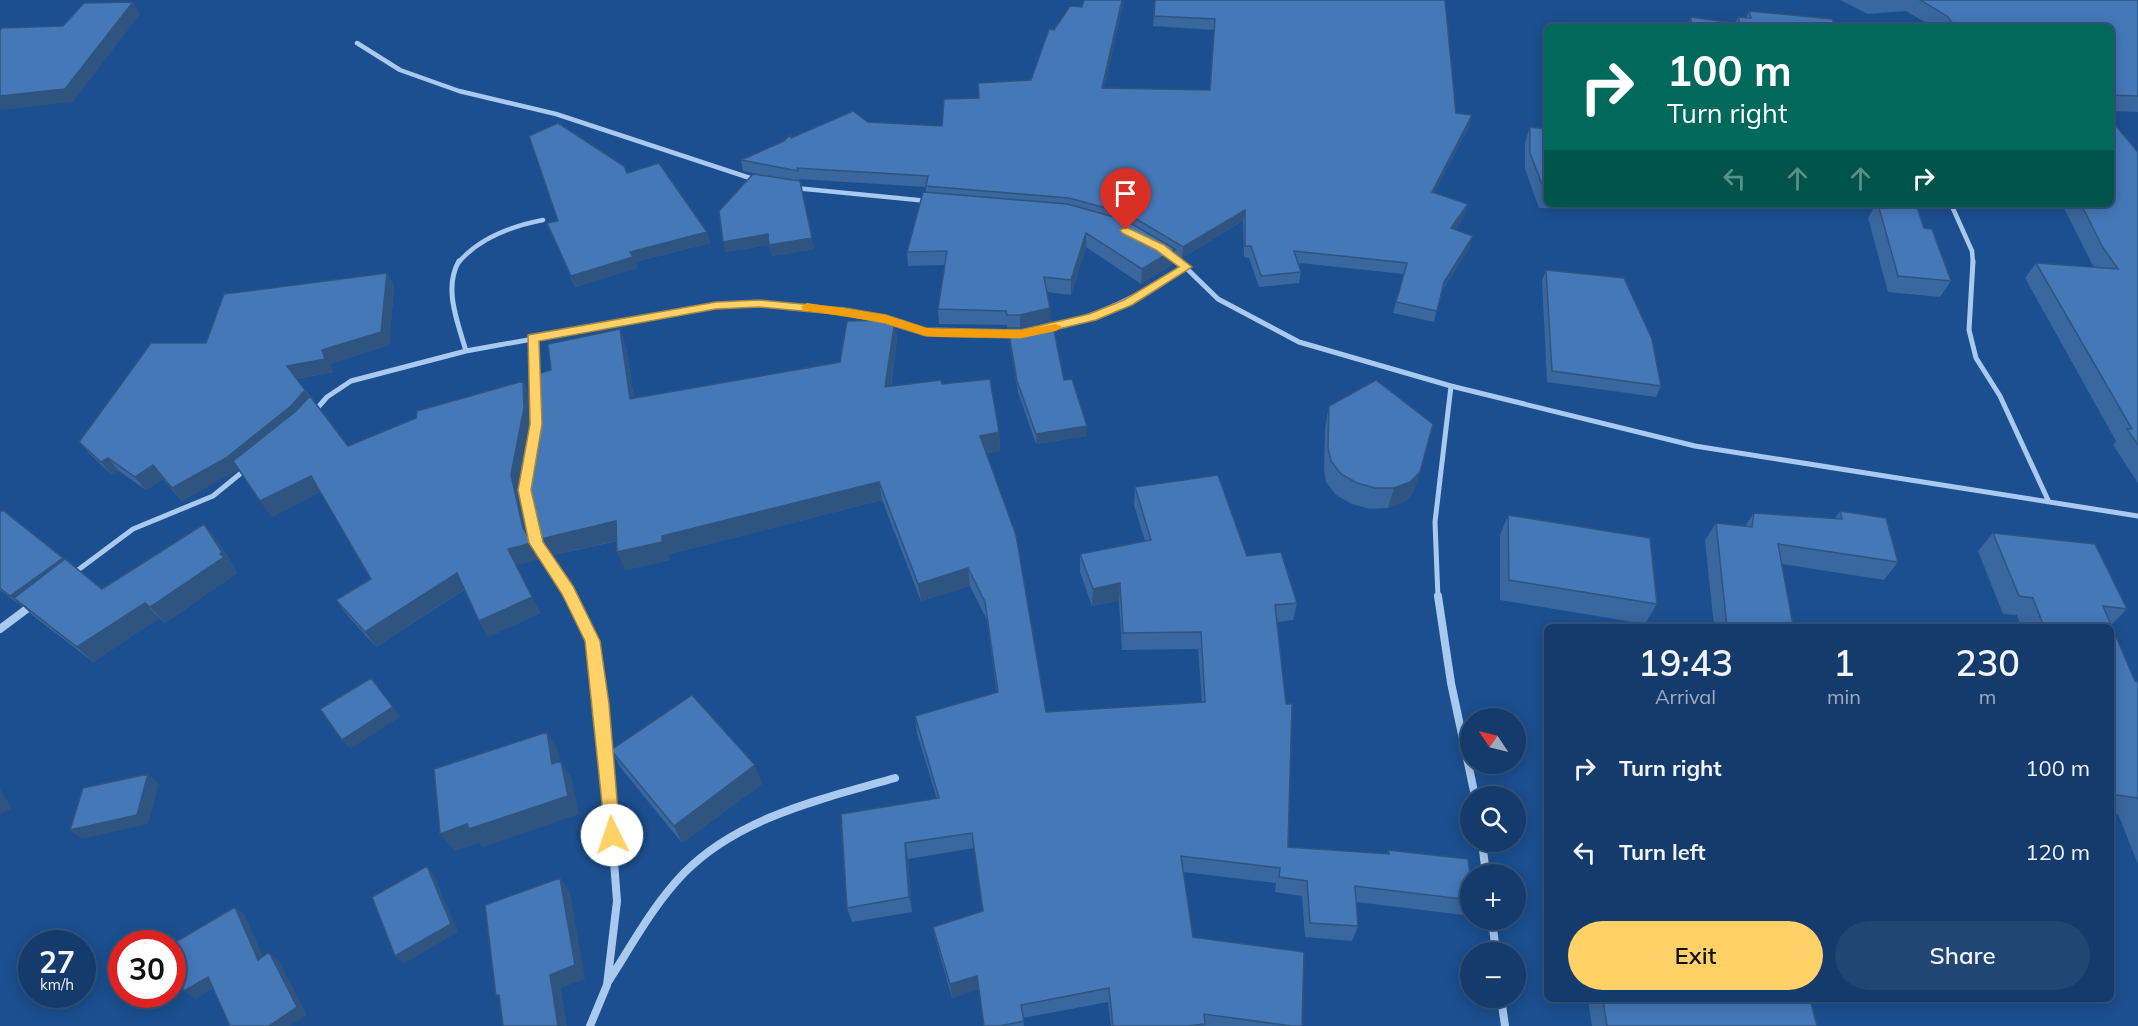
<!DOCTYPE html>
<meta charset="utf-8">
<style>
body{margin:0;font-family:Mulish,sans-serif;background:#214673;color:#f1f3f6;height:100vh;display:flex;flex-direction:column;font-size:22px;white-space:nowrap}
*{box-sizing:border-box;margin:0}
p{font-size:20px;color:#9dadc1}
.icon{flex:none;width:33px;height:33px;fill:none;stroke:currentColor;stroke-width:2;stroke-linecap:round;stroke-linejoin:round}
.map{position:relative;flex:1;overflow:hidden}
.details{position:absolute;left:1544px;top:624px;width:570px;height:378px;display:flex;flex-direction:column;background:#143b6b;border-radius:9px;box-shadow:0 3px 15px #0003,0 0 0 2px #33557e}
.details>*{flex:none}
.top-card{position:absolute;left:1544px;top:24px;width:570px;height:183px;border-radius:9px;box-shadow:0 3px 15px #0003,0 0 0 2px #33557e;background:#00695c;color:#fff;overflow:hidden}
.needle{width:39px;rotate:305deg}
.fabs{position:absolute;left:1460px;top:708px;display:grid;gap:12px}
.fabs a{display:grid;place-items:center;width:66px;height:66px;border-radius:50%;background:#143b6b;box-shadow:0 3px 15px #0003,0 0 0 2px #33557e;font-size:30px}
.speed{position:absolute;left:18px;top:930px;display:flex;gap:12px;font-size:30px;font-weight:700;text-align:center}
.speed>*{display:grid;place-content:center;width:78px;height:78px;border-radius:50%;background:#143b6b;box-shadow:0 3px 15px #0003,0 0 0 2px #33557e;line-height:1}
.speed small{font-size:15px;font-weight:400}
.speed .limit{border:9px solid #d22;background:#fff;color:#111}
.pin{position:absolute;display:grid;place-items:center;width:51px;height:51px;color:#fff;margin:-62px -26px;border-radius:50% 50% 50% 0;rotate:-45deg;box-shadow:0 0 6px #0007}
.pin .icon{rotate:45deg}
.me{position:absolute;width:66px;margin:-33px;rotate:356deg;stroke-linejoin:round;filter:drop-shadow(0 0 4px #0008)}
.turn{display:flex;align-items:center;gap:21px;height:126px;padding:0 24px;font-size:27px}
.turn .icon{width:78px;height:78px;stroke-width:2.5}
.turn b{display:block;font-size:42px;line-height:51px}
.lanes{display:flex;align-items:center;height:57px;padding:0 24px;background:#0003;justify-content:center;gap:30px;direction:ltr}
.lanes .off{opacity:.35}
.eta{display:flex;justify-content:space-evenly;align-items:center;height:102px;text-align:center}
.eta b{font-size:36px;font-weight:600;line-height:42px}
.action{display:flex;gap:12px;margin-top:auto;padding:12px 24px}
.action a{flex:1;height:69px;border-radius:36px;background:#ffd166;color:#111;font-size:24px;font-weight:600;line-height:69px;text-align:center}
.action a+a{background:#214673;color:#f1f3f6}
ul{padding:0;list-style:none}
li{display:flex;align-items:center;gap:18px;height:84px;padding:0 24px}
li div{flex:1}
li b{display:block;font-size:22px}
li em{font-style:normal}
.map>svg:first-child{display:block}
</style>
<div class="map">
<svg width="2138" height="1026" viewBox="0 0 2138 1026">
<rect width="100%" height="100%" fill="#1b4f8f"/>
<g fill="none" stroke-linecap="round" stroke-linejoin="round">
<path stroke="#a9c9ee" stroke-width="4.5" d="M357,43l43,27 59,21 97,23 200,66
M795,188l133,13
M1951,204l21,47 1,12
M1169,254l12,9
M458,263c21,-25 54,-37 85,-43"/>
<path stroke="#a9c9ee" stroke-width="5" d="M459,261c-16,27 -1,62 7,90
M1179,261l39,38 81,43 152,44 244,60 443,70
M1973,261l-4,69 7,28 24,38 48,104
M1046,329c52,-12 96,-35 141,-62
M532,338l2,44
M313,413l14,-16 24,-16 115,-30 250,-45 43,-2 46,3 81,12 40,13 89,2
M530,517l6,26 35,55
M74,573l59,-44 80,-33 33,-27
M1438,598l-3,-76 16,-136"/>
<path stroke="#a9c9ee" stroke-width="8" d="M570,596l23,45 9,63 15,197 -10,84 -17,41
M1438,596l13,87 24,113
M0,629l32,-24
M1482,842l4,32
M1492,920l4,32
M608,982c24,-37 45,-77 76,-109 55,-56 138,-74 211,-95
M1501,998l4,28"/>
</g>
<path fill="#3a679d" d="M1124,0l-20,88 106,2 4,-60 -61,-4 2,-26h290l11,113 13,14 -35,65 31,23 -10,15 15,17 -29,45 -7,30 -41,-9 11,-39 -105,-11 2,9 -2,11 -40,4 -10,-29 -5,-1 -1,-36 -61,37 -8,-4 -1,10 -32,20 -55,-37 -15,48 -24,-3 3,29 14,59 23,56 -51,8 -18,-52 -9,-53 -1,-10h-1v-4l-68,-1 -1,-15 7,-44 -37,1 -1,-14 19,-60v-5l-127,-8 15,70 -42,7 -3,-11 -44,7 46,-75 -28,-6 -2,-11 50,-22 77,-16 74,4 37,-28 -1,-15 53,-3 23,-50 28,-23z
M1840,0h298v112l-28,-1v-84h-177l-27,-16 -38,3z
M1749,11l87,16h-149l4,-10 44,6 3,-6 8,1z
M1530,127l16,2v75h53l-2,5 -58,-1 -14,-39v-26z
M2138,152v331l-25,-38 3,-4 -91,-163 11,-15 58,4 -3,-5 -29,-58h48z
M627,173l80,59 3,11 -75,19 2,6 -62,19 -28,-64 11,-2z
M1876,204h19l29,24 27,53 -11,16 -52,-5 -20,-74z
M1546,270l115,116 -5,11 -109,-15 -5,-102z
M387,273l7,13 -5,59 -59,19 3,8 -36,7 51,67 182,-49 1,19 20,-46 69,-41 6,19 8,50 206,-36 57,-23 -6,48 51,-3 57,48 1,19 -13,2 59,259 156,-10 -4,-53 -76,1 -3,-49 -27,5 -12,-34v-18l65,-13 -11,-36 1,-18 112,69 50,47 -4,17 -16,2 11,225 99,7 1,-4 82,25v29l-6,11 -108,-13 2,24 -6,15 -47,-4 -3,-41 -27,-4 1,-9 -93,-11 10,65 109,89h-191l-3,-24 -85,16 1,8h-40l-5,-37 -27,9 -16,-57 -3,-14 50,-16 -9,-63 -66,11 4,53 -60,10 -5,-14 90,-109 -20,-66 -2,-17 82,-23 -10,-73 -17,-34 -49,15 -39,-101 -213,54v6l-44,10 -8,-29 -67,15 -9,-15 -9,-18 -10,-45 -3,13 11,49 10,19 -24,6 24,48 -52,24 -9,-16 -15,-31 -88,57 -28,-31 -12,-16 35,-21 -51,-87 -48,25 -34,-48 -56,32 -19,-22 -17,11 -27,-19 -7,4 -21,-20 -12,-13 127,-99z
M1329,406l85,86 -10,10 -16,6 -18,1 -18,-5 -16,-9 -10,-13 -2,-13 1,-42z
M0,511l102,78 115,-49 18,28 -1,1 3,4 -72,50 -6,-5 -66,44 -62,-48 -9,-9 -1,1 -21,-16z
M1840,511l58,51 -14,18 -102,-16 11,61 11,2h-90l-9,-87 11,-17 29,3 9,-13 81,5z
M1508,515l149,89 -12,20 -145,-24v-65z
M1993,533l134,76 -16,16 24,56 3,1v182l-20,-50 -8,-1v-186h-89l-4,-12 -14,-1 -25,-63z
M611,750l151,34 -80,59 -61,-75z
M1588,999h222l7,27h-225z"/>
<path fill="#305480" d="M1122,0h2l-22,99v-11z
M133,2l7,12 -67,88 -73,8v-14z
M1472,115l-3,12 -40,76 3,-11z
M1468,204l-3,11 -17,25 3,-12z
M1245,210l-2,11 -61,37 1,-11z
M707,232l3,11 -75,19 2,6 -62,19 -4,-11 59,-24z
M1086,233v14l-15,48v-15z
M768,234l2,11 -45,7 -2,-10z
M1473,236l-3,11 -30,46 4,-11z
M812,238l2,11 -42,7 -3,-11z
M1175,249l-2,15 -32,20 1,-15z
M387,273l7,13 -5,59 -59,19 3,8 -38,7 -8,-13 35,-16z
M1050,308l1,14 -31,7v-14z
M895,320l2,19 -9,67 -3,-19z
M620,329l6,19 11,69 -7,-18z
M523,381l7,16 1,27 -12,67 12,52h1l8,16 -24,6 24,48 -52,24 -9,-16 29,-72 3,-74z
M305,390l9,14 -14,15 -65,53 -53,29 -10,-13z
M1087,426v10l-51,8v-10z
M999,432l1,19 -18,3 -2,-18z
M108,458l11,13 -7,4 -11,-13z
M153,465l10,14 -17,11 -11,-13z
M1420,472l-6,20 -10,10 -16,6 6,-20z
M311,476l10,16 -49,25 -12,-16z
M879,482l3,18 -213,54v6l-44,10 -8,-18 45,-16z
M616,521l7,18 -73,17 -9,-17z
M204,524l13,16 18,28 -1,1 3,4 -72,50 -15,-16 70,-53z
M63,558l10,11 -59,29 8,7 -1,1 -11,-10z
M968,568l2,18 -49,15 -3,-17z
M457,573l9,15 -90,59 -11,-15z
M1120,583l-1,18 -27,5 1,-17z
M145,603l14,15 -66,44 -16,-15z
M393,707l7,10 -50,32 -8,-9z
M547,732l11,18 5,32 -11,-18z
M561,761l11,18 7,35 -96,33 -4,-4 -24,8 -15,-17z
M755,765l7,19 -80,59 -8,-17z
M148,774l11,10 -11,40 -66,15 -12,-9z
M0,789l12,19 -12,7z
M905,843l3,16 4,53 -3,-15z
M427,866l7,9 24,57 -55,32 -8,-8z
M560,878l10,14 15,87 -24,9 6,38h-9l-8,-51z
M235,907l10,8 23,53 -10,-8z
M269,952l10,9 28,54 -17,11h-21z
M977,976l2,13 -27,9 -2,-14z
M208,977l11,8 -24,14 -11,-8z"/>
<path fill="#4478b7" stroke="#305480" stroke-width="1.5" d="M1084,0h38l-20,88 108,2 5,-71 -61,-3 1,-16h290l11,113 16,2 -40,77 36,12 -17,24 22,8 -29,46 -7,29 -41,-9 11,-39 -113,-12 7,21 -40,4 -10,-30h-6v-36l-62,37 -55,-33 -59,-16 -143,-12 2,-10 -131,-8 1,3 -57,-11 43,-19 6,-6 1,3 62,-27 15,11 74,4 2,-27 35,-1 -1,-15 53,-3 18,-51 5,1 16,-24 12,1z
M1920,0h218v96l-28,-1v-68h-154l-9,-11z
M133,2l-68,87 -65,7v-66l2,-2 61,-2 21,-23z
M1749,11l83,8 4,8h-145v-10l49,7 -2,-7 13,1z
M2110,119l28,33v293l-11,-16h5l-96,-166 82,6 -16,-23 -21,-42h29z
M558,123l66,43 3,7 32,-10 48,69 -77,20 3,5 -62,19 -24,-53 11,-2 -29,-85z
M1530,127l16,2v63h-1l-15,-39z
M753,174l47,7 12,57 -43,7 -1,-11 -45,8 -4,-31z
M923,192l144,12 58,16 50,29 -33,20 -56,-36 -15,47 -27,-3 6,31 -30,7h-13l-1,-4 -68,-2 9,-58 -40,1z
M1878,204h17l22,3 7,21 8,1 19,52 -53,-5z
M1546,270l78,8 28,61 9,47 -109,-15z
M387,273l-6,59 -59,18 3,9 -38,7 18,24 -14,16 -65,52 -54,30 -19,-23 -18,12 -27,-19 -7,4 -22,-20 72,-99h55l18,-49z
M895,320l-10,67 56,-7 1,4 48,-5 9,53 -19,4 36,99 30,177 159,-10 -4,-70 -78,1 -3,-50 -27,6 -13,-35 71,-14 -16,-53 83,-12 29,81 34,-4 16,51 -22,2 11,99h6l-4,143 101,7 -1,-4 80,9 2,16v25l-115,-14 3,40 -48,-3 -3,-42 -28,-4 1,-9 -99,-12 12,81 111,15 -2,74h-11l-87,-12 1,10 -17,2h-75l-4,-38 -88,17 3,16 -24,5h-16l-7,-50 -27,8 -17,-57 50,-16 -11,-78 -67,10 4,54 -62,11 -6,-94 98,-16 -24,-82 83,-24 -13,-90 -17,-34 -50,16 -39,-102 -217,54v6l-45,10 -1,-31 -75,18 -9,-16 -12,-51 13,-66 -2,-30 20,-6 -3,-26 72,-15 10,70 210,-37 7,-41z
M1052,321l12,59 8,-1 15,47 -51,8 -19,-53 -9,-53h14z
M1376,380l57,44 -13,48 -10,10 -16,6h-19l-18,-5 -16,-9 -10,-13 -3,-13 1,-42z
M523,381l1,27 -13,67 12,53 9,15 -24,6 24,48 -53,24 -22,-48 -92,59 -29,-32 35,-21 -60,-103 -51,25 -27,-40 63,-50 14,-15 38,50 68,-28 1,-7z
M0,511h4l59,47 -53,38 -10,-8z
M1840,511l46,7 12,44 -120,-18 15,81 11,2h-77l-11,-104 36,4 2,-14 88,6z
M1508,515l142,23 7,66 -148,-24z
M204,524l18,28 -2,2 4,3 -74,50 -5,-4 -68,44 -63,-49 51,-39 37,30z
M1993,533l102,11 32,65 -24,-3 32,75 3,1v116l-28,-4v-167h-66l-11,-29 -14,-2z
M371,678l22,29 -51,33 -22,-31z
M692,695l63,70 -81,61 -63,-76z
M547,732l5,32 9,-3 7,35 -99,33 -2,-5 -27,10 -6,-65z
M148,774l-11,41 -67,15 13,-42z
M427,866l24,58 -56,32 -23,-59z
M560,878l15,87 -25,10 8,51h-55l-4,-31 -3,1 -11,-91z
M235,907l23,53 11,-8 28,55 -28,19h-39l-22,-49 -24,14 -12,-30v-17z
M1603,999h207l7,27h-210z"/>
<path fill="#ffd166" stroke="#a68842" stroke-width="1.5" d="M1126,227l38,18 28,22 -60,38 -36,15 -75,18 -95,-2 -42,-13 -39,-8 -86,-8 -43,2 -177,32 3,83 -11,66 12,52 30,44 27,55 9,63 11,131 -2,6 -6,2 -6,-2 -21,-200 -23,-47 -33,-51 -11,-53 12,-66 -2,-89 188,-33 43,-2 86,8 41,7 40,13 95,2 68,-16 35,-14 55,-33 -23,-17 -34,-17 -2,-3z"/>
<path fill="#f59e0b" d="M807,303l79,12 40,13 15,1 80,1 35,-6 6,3 -6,4 -35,7 -80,-1 -15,-1 -41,-13 -82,-13 -2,-3z"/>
</svg>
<div class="fabs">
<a><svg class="needle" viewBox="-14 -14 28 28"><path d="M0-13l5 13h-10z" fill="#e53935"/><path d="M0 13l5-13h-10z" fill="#9dadc1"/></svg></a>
<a><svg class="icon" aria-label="search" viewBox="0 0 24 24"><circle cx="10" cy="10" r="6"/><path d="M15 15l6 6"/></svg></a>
<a>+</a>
<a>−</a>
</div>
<div class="speed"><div>27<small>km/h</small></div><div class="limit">30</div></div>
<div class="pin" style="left:1126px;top:230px;background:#d93025"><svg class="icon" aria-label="arrive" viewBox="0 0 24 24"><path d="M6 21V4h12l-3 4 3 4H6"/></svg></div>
<svg class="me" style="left:612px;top:835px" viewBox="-20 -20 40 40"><circle r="19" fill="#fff"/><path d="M0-13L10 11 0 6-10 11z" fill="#ffd166"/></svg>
<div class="top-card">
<div class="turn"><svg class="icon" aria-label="right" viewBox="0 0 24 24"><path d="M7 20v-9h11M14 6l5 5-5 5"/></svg><div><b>100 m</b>Turn right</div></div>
<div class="lanes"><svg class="icon off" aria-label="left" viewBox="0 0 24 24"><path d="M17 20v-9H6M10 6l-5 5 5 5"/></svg><svg class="icon off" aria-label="ahead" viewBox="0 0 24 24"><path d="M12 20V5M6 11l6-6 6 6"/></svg><svg class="icon off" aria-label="ahead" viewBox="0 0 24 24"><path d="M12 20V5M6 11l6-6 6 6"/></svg><svg class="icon" aria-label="right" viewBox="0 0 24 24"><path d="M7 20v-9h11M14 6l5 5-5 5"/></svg></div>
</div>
<section class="details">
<div class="eta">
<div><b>19:43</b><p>Arrival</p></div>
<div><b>1</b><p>min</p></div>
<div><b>230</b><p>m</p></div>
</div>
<ul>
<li><svg class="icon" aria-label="right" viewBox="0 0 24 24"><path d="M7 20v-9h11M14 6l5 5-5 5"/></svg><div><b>Turn right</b></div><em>100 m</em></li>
<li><svg class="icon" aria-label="left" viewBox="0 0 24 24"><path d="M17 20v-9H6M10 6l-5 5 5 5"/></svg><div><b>Turn left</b></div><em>120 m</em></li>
</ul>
<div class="action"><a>Exit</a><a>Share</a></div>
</section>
</div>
